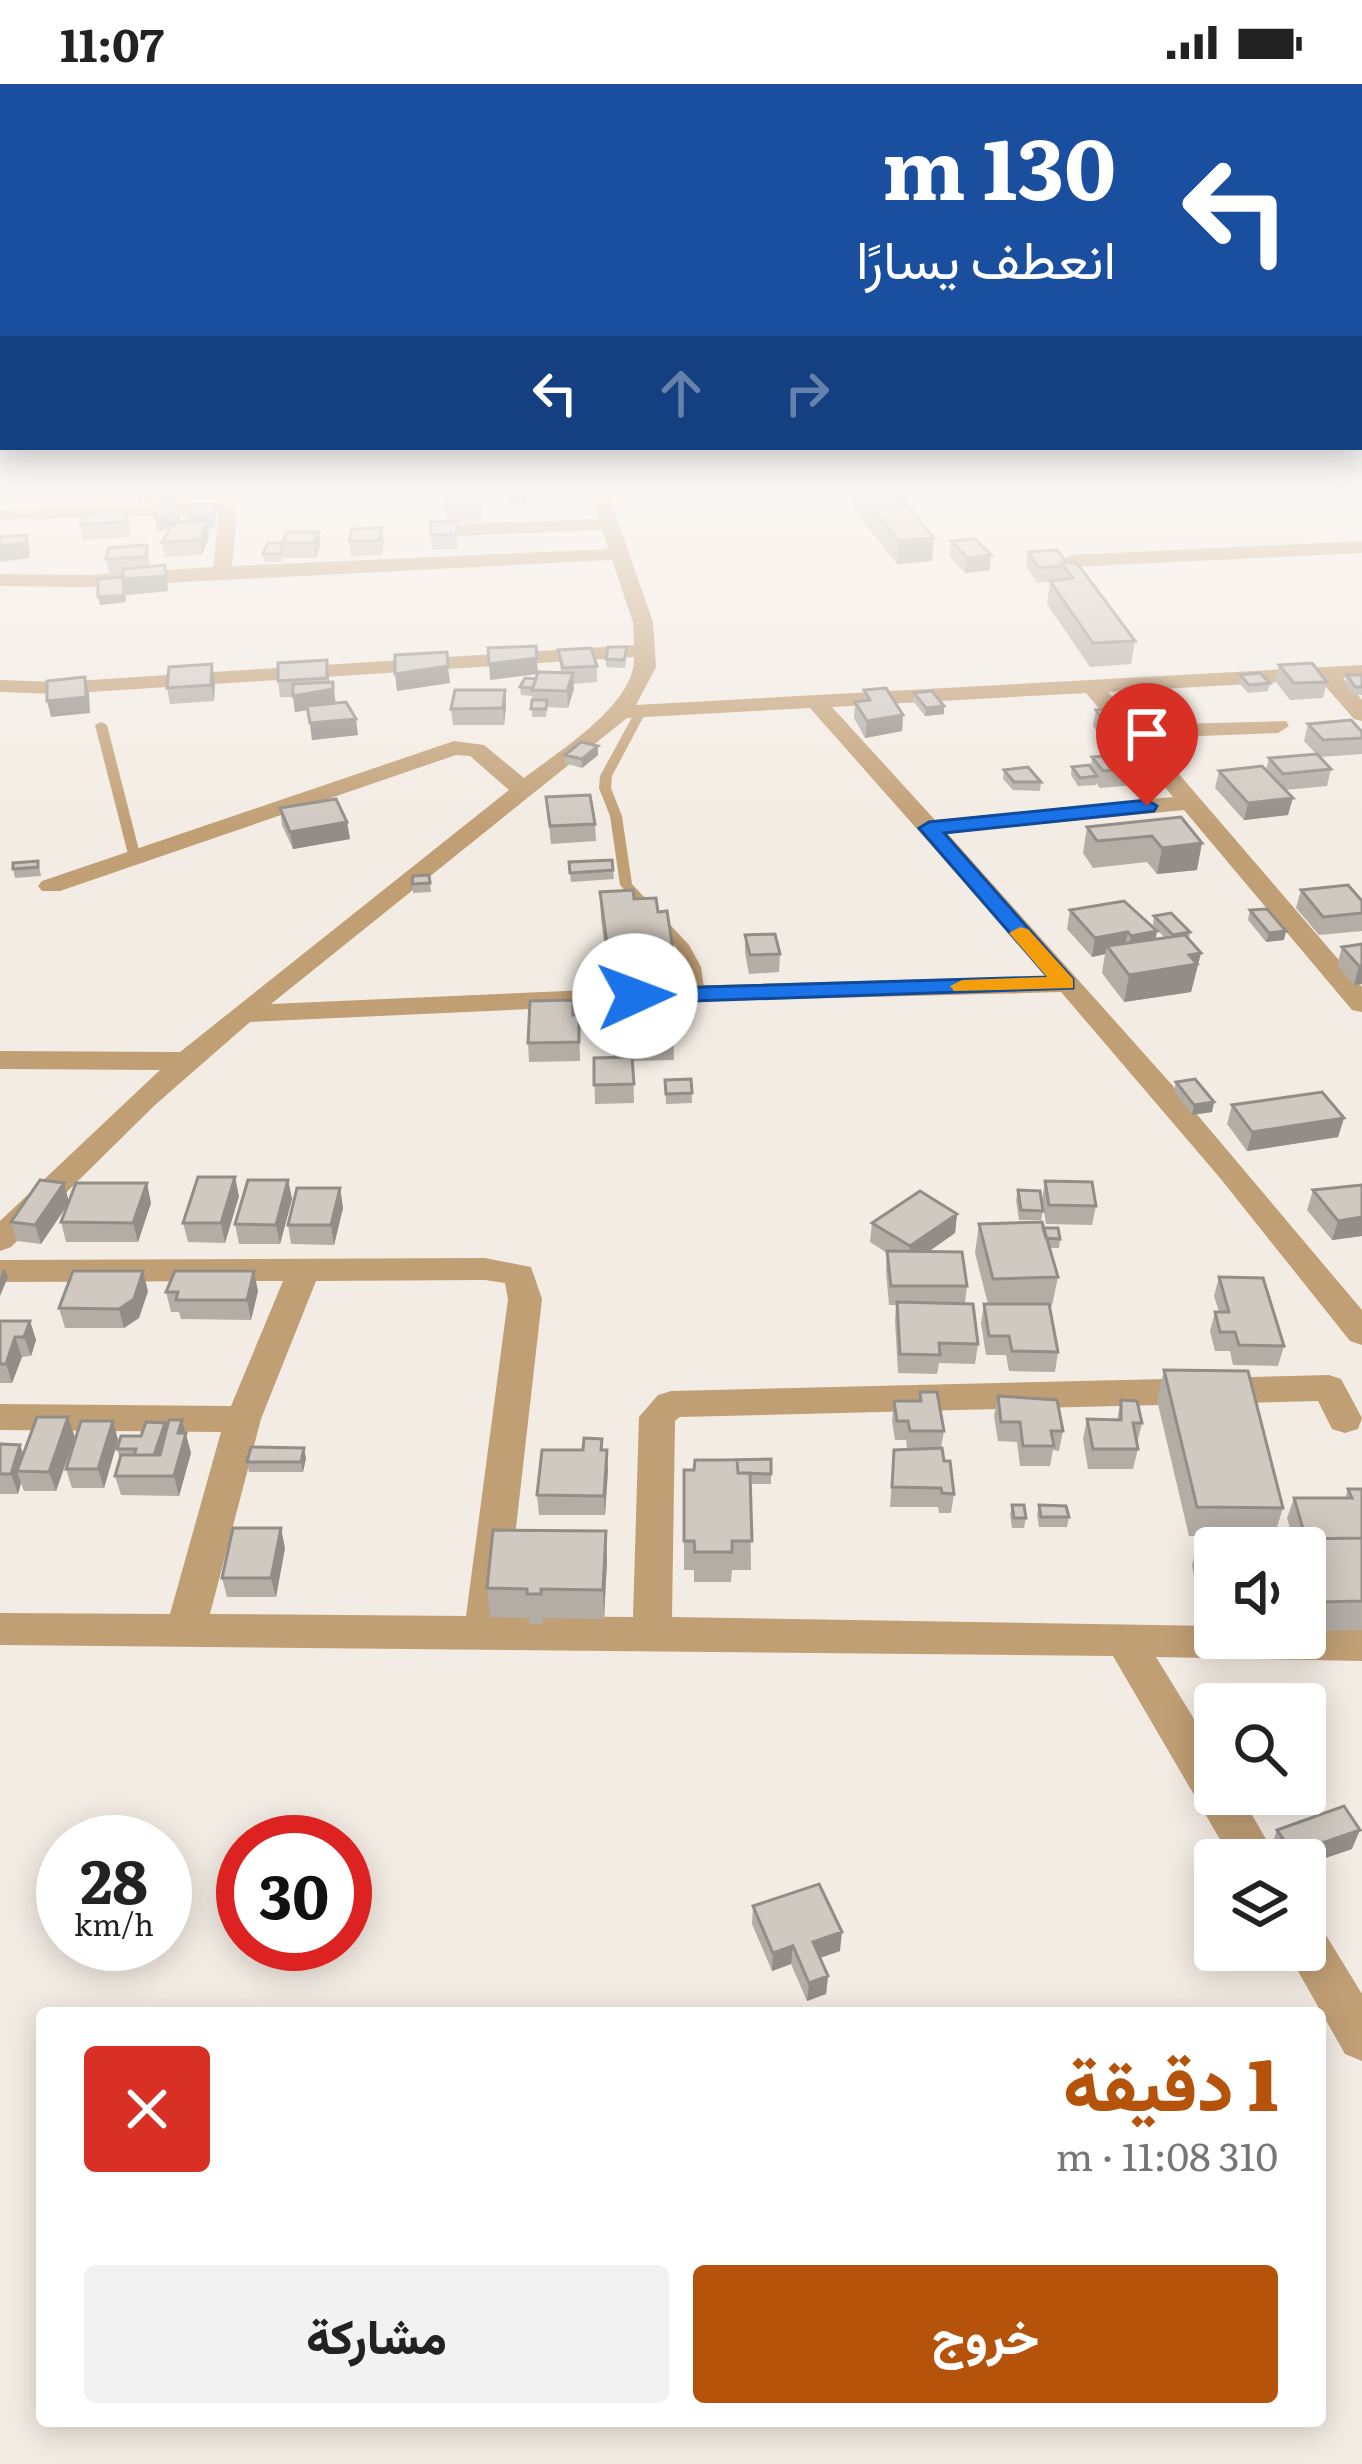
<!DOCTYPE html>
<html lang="ar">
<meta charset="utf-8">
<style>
body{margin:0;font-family:Literata,Vazirmatn,serif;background:#f2f2f2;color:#222;direction:rtl;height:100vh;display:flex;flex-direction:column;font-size:45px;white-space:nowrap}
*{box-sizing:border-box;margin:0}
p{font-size:39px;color:#767676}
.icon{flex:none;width:66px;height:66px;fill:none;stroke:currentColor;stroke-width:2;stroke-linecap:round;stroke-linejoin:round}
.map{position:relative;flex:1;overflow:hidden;direction:ltr}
.drawer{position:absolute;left:36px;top:1923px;width:1290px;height:420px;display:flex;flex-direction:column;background:#fff;border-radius:12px;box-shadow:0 6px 30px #0003;direction:rtl}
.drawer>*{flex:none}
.hud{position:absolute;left:0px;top:0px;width:1362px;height:366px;box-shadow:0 6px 30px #0003;direction:rtl;background:#1a4fa0;color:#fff;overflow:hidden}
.buttons{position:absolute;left:1194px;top:1443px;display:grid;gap:24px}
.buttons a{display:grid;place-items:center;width:132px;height:132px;border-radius:12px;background:#fff;box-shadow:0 6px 30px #0003;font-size:60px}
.speed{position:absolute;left:36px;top:1731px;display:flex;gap:24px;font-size:60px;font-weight:700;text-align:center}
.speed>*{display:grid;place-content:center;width:156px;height:156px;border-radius:50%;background:#fff;box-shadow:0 6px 30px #0003;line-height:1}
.speed small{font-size:30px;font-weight:400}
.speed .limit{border:18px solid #d22;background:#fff;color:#111}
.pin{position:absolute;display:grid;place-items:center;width:102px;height:102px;color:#fff;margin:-123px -51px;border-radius:50% 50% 50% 0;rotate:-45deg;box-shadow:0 0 12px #0007}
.pin .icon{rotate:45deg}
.me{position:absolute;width:132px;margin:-66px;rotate:88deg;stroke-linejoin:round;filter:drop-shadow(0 0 9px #0008)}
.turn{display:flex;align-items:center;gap:42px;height:252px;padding:0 48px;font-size:54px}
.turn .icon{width:156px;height:156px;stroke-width:2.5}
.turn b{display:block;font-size:84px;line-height:102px}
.lanes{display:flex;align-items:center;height:114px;padding:0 48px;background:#0003;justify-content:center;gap:60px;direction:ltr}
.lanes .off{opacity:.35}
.round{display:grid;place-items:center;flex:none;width:126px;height:126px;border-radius:12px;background:#f2f2f2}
.overview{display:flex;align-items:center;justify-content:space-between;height:204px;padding:0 48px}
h1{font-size:72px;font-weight:800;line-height:90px;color:#b45309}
.button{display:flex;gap:24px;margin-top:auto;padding:24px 48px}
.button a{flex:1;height:138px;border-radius:12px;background:#b45309;color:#fff;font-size:48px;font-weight:800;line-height:138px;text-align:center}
.button a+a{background:#f2f2f2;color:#222}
.status{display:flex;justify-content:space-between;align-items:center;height:84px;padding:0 60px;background:#fff;direction:ltr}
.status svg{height:33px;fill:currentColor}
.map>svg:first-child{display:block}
</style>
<div class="status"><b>11:07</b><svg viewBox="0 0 49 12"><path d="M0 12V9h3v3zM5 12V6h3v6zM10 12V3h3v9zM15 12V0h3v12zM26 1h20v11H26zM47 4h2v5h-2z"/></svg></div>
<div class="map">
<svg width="1362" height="2380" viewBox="0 0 1362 2380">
<rect width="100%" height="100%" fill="#f3ece4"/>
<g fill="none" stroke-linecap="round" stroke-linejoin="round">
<path fill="#c19f75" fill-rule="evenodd" d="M636,626l10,2 -34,64 -1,12 11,28 10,68 57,61 12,22 4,27 -7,4 -7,-4 -4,-27 -11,-20 -56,-62 -10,-69 -11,-28 1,-12z
M101,638l6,3 34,133 -2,3 -4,1 -6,-4 -34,-133z"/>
<path fill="#c19f75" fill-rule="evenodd" d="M590,409h18l45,129 3,45 -20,38 726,-40v12l-19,1 19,22v21l-8,-2 -34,-39 -212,12 29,33 149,-4 3,5 -11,7 -130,5 214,249v25l-10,-2 -168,-200 -237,23 226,253 189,224v35l-12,-4 -130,-163 -159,-186 -380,10 -431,20 -95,83 -144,142 -11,4v-30l160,-151 -160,-1v-18l180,1 329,-262 -39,-34 -14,-1 -396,136h-18l-4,-5 4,-5 412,-140 30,4 40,33c34,-26 112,-74 110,-121l-575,37 -59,-2v-12l59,2 575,-37 -1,-23 -21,-62 -524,27 -88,-1v-12l88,1 125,-8 6,-53 -219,6v-10l223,-8 14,12 -5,52 377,-17 -7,-19 -166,7 -9,-6 9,-6 163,-6zM1086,609l87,104 -238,23 -103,-113zM810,624l237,268 -366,10 -410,18 356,-286z
M1362,457v12l-291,14 -10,-6 10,-6z
M485,1174l46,9 11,32 -36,317 127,1 6,-200 19,-22 13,-4 658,-16 12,4 21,39 -4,11 -13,4 -13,-4 -14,-28 -638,16 -5,4 -3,196 543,9v12h90v-11l57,2v32l-206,-4 59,96v41h25l38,66h-46l-119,-204 -1113,-11v-32l170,1 51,-182 -221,-2v-26l231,2 52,-125 -283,1v-22zM485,1196l20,3 3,16 -42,317 -256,-2 51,-195 55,-138z
M1305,1837l16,6 41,67v67l-17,-7 -59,-104h19z"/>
</g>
<path fill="#b3ada6" d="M137,409h36l-3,6 12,14 -4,11 38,-5 -2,9 -6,1 1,8 -7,18 -37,2 -3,-15 8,-13 -13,3 -2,-15 3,-14h-19z
M477,409h26v10l-20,1 -1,18 -26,1 2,26 -26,1 -2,-28 17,-1 -2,-20 32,-6z
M508,409h17l1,11h-15z
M854,409h42l38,45 -2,23 -35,3 -44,-55z
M128,430l3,14 -2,9 -46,3 -3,-15z
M382,444l2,15 -2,12 -31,1 -2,-15z
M319,448l1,15 -4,11h-32v-3l-3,7h-17l-1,-8 19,-11z
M951,457l40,14 -1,15 -25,3 -16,-17z
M147,461l3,21 15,-1 3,26 -42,4 -1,-7 1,14 -26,3 -2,-8 25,-20v-3l-13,1 -4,-16z
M1028,468l39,11 68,78 -4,23 -41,3 -43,-63 3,-22 -13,1 -11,-16z
M627,563l-2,21 -19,-1v-8z
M558,566l39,16v16l-24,2 -5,24 -21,-1 -1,10h-14v-21l-11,-1 -1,-8 16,-8 25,-6z
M327,576l2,22 7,21 22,32 -46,5 -4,-30 -13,2 -2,-15h-13l-2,-16z
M1279,581l48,17 -4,16 -33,2 -15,-19z
M1240,591l30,8 -2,8 -20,2 -9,-10z
M1347,591h15v20h-9l-8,-12z
M215,597l-1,20 -44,3 -3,-16z
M505,606l1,16 -2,19h-51l-2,-16z
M864,606l39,25 -1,16 -37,7 -11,-20 1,-16 8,-1z
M914,609l30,21 -19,2 -12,-15z
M1154,618l30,10 -1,8 -23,2 -8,-12z
M1096,626l44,25 -3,17 -26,2 -18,-28z
M1308,640l54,8v22l-42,3 11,12 -4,17 -42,4 3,25 -44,5 -29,-32 4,-17 47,-1 3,-12 47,-4 -12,-13z
M565,671h33l-16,13 -17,-5z
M1092,673l59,10 -3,17 -48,4 -4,-5v2l-18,1 -7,-11 1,-8h19z
M1004,686l37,12 -1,9 -27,-1 -10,-11z
M546,713l49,27 1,17 -45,3z
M280,724l67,14 3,17 -57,10 -11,-24z
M1181,733l16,53 -40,4 -10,-12 -54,6 -10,-15 4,-26z
M612,776l2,19 -43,3 -2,-20z
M38,777l3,15 -26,2 -2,-9z
M429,791l2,17 -18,1v-17z
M1301,806l61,11v30l-43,4 -23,-27z
M600,808l34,7 24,13 16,44v28l-30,1 -2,-16 -34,2 -7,-52z
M1070,826l86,29 9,-1 -12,-13 1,-9 36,16 -1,7 12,14 -10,39 -67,10 -22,-29 3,-19 -13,3 -25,-28z
M1250,826l34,30 -18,2 -18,-22z
M745,851l35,19 -1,18 -30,2 -4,-21z
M1362,860v40l-8,1 -17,-20 5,-18z
M673,927l1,49 -41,1 1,42 -39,1 -1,-46 19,-1v-45z
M573,931h6l1,46 -51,1 -1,-19z
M691,995l1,24 -26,1 -1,-24z
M1176,998l38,20 -2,10 -20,3 -18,-24z
M1232,1021l112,13 -6,19 -91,14 -20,-27z
M288,1096l4,19 -12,45h-41l-4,-20z
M1045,1097l51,25 -4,19 -46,-1 -4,-24z
M1362,1101v51l-30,4 -25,-30 6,-20z
M340,1104l3,20 -9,37 -43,-1 -3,-19z
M1018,1106l25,21 -2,9h-22l-3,-20z
M239,1112l-14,47 -37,-1 -5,-19z
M69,1117l82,2 -13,39h-72l-5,-20 6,-16 -26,38 -24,-3 -6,-19z
M957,1130l-2,19 -27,19 39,34 -2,17 13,41 -3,20 -36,-1 -2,11 -39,-1 -3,-52 1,-16h-7l-3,-34 1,-18 -17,-11 2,-19z
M979,1140l64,4 17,11 -1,9h-10l9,29 -6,29h-2l8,46 -3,20 -46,-1 -3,-16h-20l-5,-32 3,-19h4l-13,-51z
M1219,1193l65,69 -6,20 -45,-1 -3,-14h-15l-5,-20 5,-19h4l-5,-16z
M148,1207l-9,27 -15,10h-59l-6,-20z
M258,1207l-7,29 -70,-1 -2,-7h-8l-5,-20z
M0,1237h30l6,19 -5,16 -9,1 -10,26h-12z
M1164,1286l119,138 -9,29h-51l-8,11v82l-11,-1 -12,-64 8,-29h-11l-32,-136z
M920,1308l24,39 -3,17 13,46 -3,19h-12l-1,-6h-48l4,-57 13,-1 -1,-9h-11l-3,-19 2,-20h25z
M998,1312l65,35 -4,20 -6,-1 -3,16h-30l-3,-24 -19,-1 -4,-25z
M1121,1316l21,23 -5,20 1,6 -5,20h-45l-5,-30 4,-20 30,1z
M182,1336l9,33 -12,43 -58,-1 -6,-19 5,-17 -3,-10 48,-26 2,6z
M113,1337l5,19 -14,48h-32l-6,-19z
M75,1353l-19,54h-32l-3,-8 -3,11h-18v-53l1,3 22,10z
M602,1355v11l6,20 -3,45h-66l-2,-20 46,-45z
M306,1374l-3,14h-54l-2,-10z
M771,1375v25h-21l1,86h-19l-1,12h-37v-12h-10v-100z
M1348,1405h14v141l-51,1 -6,-18v-65h-9l-9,-30 7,-20h51z
M1012,1421l14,13 -2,10h-12l-2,-13z
M1039,1421l30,12 -2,10h-28l-2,-12z
M606,1447l1,29 -3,59 -61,-1v6h-14v-6l-39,-1 -3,-29z
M285,1464l-9,49h-49l-5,-19z
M1277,1746l75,19 -47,16v-5h-28l-7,-11z
M753,1822l87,45 -20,7 8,18 -2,18 -19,7 -16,-37 -19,7 -20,-47z"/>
<path fill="#928d87" d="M180,414l2,15 -6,15 -19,4 -2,-15z
M213,420l3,15 -2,9 -6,1 1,8 -7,18 -2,-15 -7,-8 -3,-15z
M319,448l1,15 -4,11 -2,-15z
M27,451l3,15 -1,8 -29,4v-16z
M934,454l-2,23 -35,3 2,-23z
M991,471l-1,15 -25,3 2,-15z
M165,481l3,26 -42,4 -1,-7 1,14 -26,3 -2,-8 26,-18z
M537,574l1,16 -48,6 -1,-16z
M327,576l3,30 3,-8 3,24 -41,6 -2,-16 36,-6z
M212,580l3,17 -1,20 -3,-16z
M448,582l2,17 -53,8 -2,-17z
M573,589l1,16 -6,19 -1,-17z
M85,593l4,16 1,20 -39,4 -4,-16z
M505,606l1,16 -2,19 -1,-17z
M944,622v8l-19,2 1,-8z
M903,631l-1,16 -37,7 2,-17z
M356,635l2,16 -46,5 -2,-17z
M598,662v9l-16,13v-9z
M1293,714l-5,17 -44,5 4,-17z
M347,738l3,17 -57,10 -3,-17z
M1202,759l-5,27 -40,4 5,-26z
M1157,847l-3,18 -26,5 3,-18z
M1286,847l-2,9 -18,2 3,-9z
M1128,848l-4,18 -17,-4 -2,8 -13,3 3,-19z
M1201,869l-10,39 -67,10 5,-27 60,-20z
M1359,882h3v18l-8,1z
M1214,1018l-2,10 -20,3 2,-10z
M1344,1034l-6,19 -91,14 5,-19z
M235,1093l4,19 -14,47 -4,-20z
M288,1096l4,19 -12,45 -4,-19z
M64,1099l5,19 -28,42 -6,-19z
M147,1099l4,20 -13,39 -5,-19z
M340,1104l3,20 -9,37 -3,-20z
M957,1130l-2,19 -47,33 2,-20z
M1362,1133v19l-30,4 6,-19z
M4,1184l4,9 -8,19v-18z
M143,1187l5,20 -9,27 -15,10 -5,-19z
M254,1187l4,20 -7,29 -4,-20z
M30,1237l6,19 -5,16 -7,-19z
M15,1253l7,20 -10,26 -6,-19z
M68,1333l7,20 -19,54 -7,-19z
M182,1336l9,33 -12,43 -5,-20 4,-43z
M113,1337l5,19 -14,48 -6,-19z
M165,1339l3,10 -13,36 -3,-10z
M20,1361l7,19 -10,7 4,12 -3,11 -7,-20z
M304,1364l2,10 -3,14 -2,-10z
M607,1366l1,20 -3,45 -1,-19z
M281,1444l4,20 -9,49 -5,-19z
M606,1447l1,29 -3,59 -1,-29z
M1360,1746l-8,19 -47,16v-5h-15l3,-7z
M842,1848l-2,19 -29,10 2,-19z
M793,1862l-2,18 -19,7 1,-18z
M828,1892l-2,18 -19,7 2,-18z"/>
<path fill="#d0c9c1" stroke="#928d87" stroke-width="3" d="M445,409h25v2l-23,1 -2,5z
M510,409h15l1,3 -16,1z
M859,409h37l38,45 -35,3z
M482,411l-1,13h-35l1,-12z
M180,414l-6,15 -19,4 4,-18z
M213,420l-1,9 -22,4 1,-12z
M112,426l16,4 -2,8 -46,3 3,-10z
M184,437l22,1 -6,18 -38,2 9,-15z
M456,437l1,13 -26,1 -1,-13z
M382,444l-2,12 -31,1 3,-12z
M287,448h32l-5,11h-32z
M27,451l-2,8 -25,3v-9z
M975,455l16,16 -24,3 -16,-17z
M268,459h14v5l-2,6h-17z
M147,461l-1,12 -40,2 2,-11z
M1057,466l10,13h-6l-1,3 -21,2 -11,-16z
M1061,479h16l58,78 -42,2 -43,-62 23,-3z
M165,481l1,11 -43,3v-10z
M123,493l1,18 -26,2v-18z
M536,562l1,12 -48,6 -1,-16z
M608,563h19l-3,13 -18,-1z
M591,564l6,18 -34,2 -5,-18z
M447,568l1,14 -53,8v-19z
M327,576v18l-49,3v-18z
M1312,579l15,19 -33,1 -15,-18z
M212,580l-1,21 -44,3 2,-21z
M538,588l35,1 -6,18 -35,-1z
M1260,589l10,10 -21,2 -9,-10z
M1347,591h15v12h-7z
M85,593l1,20 -39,4v-20z
M525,594l11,1 -3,9 -13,-1z
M333,598v7l-40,7v-12z
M886,604l17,27 -36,6 -12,-19 15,-2 -6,-10z
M455,606h50l-2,18 -52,1z
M932,607l12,15 -18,2 -12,-15z
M532,616h15l-1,9h-15z
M1176,616l8,12 -22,1 -8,-11z
M346,618l10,17 -46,4 -3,-17z
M1121,624l19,27 -26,2 -18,-27z
M1351,636l11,12v6l-39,2 -15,-16z
M581,658l17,4 -16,13 -17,-4z
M1141,669l10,14 -48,4 -11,-14z
M1317,670l14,15 -48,5 -14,-16z
M1089,681l8,11 -17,2 -8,-11z
M1262,682l31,32 -45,5 -29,-32z
M1028,683l13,15h-27l-10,-12z
M590,711l5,29 -45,2 -4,-29z
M336,715l11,23 -57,10 -10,-24z
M1181,733l21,26 -40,5 -10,-12 -55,5 -10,-14z
M612,776l1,10 -43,3 -1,-11z
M38,777v6l-25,2v-6z
M429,791l1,8 -18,1 1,-8z
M1348,801l14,16v12l-39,4 -22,-27z
M633,806l1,9 22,-1 2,14 9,-1 7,45 -30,2 -3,-16 -34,2 -7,-52z
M1124,817l33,30 -26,5 -3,-4 -33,6 -25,-28z
M1267,825l19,22 -17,2 -19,-23z
M1171,829l19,19 -17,3 -19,-19z
M775,850l5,20 -30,1 -5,-20z
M1185,851l16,18 -12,2 8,9 -68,11 -22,-29z
M1362,860v22h-3l-17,-19z
M573,916v15h6v27l-51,1 2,-42z
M673,927l1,30 -61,1v-30z
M632,973l2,27 -40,1v-27z
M691,995l1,14 -26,1 -1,-14z
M1195,995l19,23 -20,3 -18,-23z
M1322,1008l22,26 -92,14 -20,-27z
M198,1093h37l-14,46h-38z
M40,1096l24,3 -29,42 -24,-3z
M248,1096h40l-12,45 -41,-1z
M1045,1097l47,1 4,24 -47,-1z
M76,1099h71l-14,40 -72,-1z
M1362,1101v32l-24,4 -25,-31z
M297,1104h43l-9,37h-43z
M1018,1106l22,1 3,20 -22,-1z
M920,1107l37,23 -47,32 -38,-23z
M1042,1138l16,55 -65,2 -14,-55z
M1043,1144h15l2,11 -14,-1z
M887,1167l75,1 5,34h-76z
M73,1187h70l-9,28 -15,10 -60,-1z
M175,1187h79l-7,29h-71l2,-8h-12z
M1219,1193l44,1 21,68 -45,-1 -4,-13h-15l-5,-20h14z
M897,1218l76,2 5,40 -39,-1 1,12 -40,-1z
M984,1220h65l9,48 -46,-1 -3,-15h-20z
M0,1237h30l-6,16h-9l-9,27h-6z
M1164,1286l84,1 35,137 -86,-1z
M920,1308h17l7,39h-34l-2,-10h-11l-3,-20h27z
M998,1312l59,4 6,31h-12l3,15h-31l-3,-24h-19z
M1121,1316l16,1 5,22h-9l5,26h-45l-6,-30 34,1z
M37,1333h31l-19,55 -32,-1z
M169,1336h13l-4,13h8l-12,43h-59l6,-21h39z
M81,1337h32l-15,48h-32z
M146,1338l19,1 -11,32h-20l2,-6h-19l4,-13h20z
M584,1354l18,1 -1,11h6l-3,46 -67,-1 5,-45h41z
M0,1360l20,1 -9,29h-11z
M251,1363l53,1 -3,14h-54z
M942,1364l2,13h6l4,33 -12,-1 -1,-5 -49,-1 2,-37z
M771,1375v15l-33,-1 -1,-13h-12z
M695,1376h42l1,13h12l2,68h-20v11h-37l-1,-11h-10v-71h10z
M1348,1405h14v49l-56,1 -12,-41h58z
M1012,1421h12l2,13h-12z
M1039,1421l27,1 3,11h-28z
M233,1444h48l-10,50h-49z
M493,1446l113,1 -3,59 -62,-1v5h-14v-5l-40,-1z
M1200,1452l91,3 2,9h-78v52h-2z
M1362,1454v63l-41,1 -20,-63z
M1344,1722l16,24 -67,23 -16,-23z
M819,1800l23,48 -29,10 15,34 -19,7 -16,-37 -20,7 -20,-47z"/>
<linearGradient id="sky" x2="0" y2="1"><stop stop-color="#a7b5bc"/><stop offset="0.55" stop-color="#faf6f3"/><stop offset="1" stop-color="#faf6f3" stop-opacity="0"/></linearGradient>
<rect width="1362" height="743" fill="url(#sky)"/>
<path fill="#1a73e8" stroke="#114b97" stroke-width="3" d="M1147,716l10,6 -3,5 -210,22 129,146v9l-438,15 -11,-7 11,-7 413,-12 -129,-149 10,-6z"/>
<path fill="#f59e0b" d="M1020,843l8,2 45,50v9l-119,3 -4,-5 12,-6 85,-3 -38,-44z"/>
</svg>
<div class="buttons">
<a><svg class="icon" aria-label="sound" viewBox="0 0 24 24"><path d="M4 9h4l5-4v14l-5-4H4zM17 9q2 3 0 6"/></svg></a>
<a><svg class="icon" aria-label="search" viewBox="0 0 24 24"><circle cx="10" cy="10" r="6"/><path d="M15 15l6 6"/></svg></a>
<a><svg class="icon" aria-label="layers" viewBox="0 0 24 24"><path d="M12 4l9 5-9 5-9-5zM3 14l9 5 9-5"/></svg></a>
</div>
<div class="speed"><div>28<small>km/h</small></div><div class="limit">30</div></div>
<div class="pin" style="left:1147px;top:722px;background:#d93025"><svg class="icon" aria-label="arrive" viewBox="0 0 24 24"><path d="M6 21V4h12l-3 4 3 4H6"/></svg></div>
<svg class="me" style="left:635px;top:912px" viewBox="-20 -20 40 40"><circle r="19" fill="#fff"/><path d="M0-13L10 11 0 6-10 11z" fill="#1a73e8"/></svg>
<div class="hud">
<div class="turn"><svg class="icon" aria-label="left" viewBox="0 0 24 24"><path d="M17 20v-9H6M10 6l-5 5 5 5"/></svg><div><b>130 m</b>انعطف يسارًا</div></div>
<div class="lanes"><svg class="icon" aria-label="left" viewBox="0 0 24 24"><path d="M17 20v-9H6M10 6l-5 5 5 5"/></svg><svg class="icon off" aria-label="ahead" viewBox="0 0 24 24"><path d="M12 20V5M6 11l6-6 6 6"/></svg><svg class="icon off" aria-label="right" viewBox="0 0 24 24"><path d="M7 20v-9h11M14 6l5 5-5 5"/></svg></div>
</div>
<section class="drawer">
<div class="overview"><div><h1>1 دقيقة</h1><p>310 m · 11:08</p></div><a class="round" style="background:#d93025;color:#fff"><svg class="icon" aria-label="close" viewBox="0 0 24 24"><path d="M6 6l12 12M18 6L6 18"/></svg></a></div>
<div class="button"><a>خروج</a><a>مشاركة</a></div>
</section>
</div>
